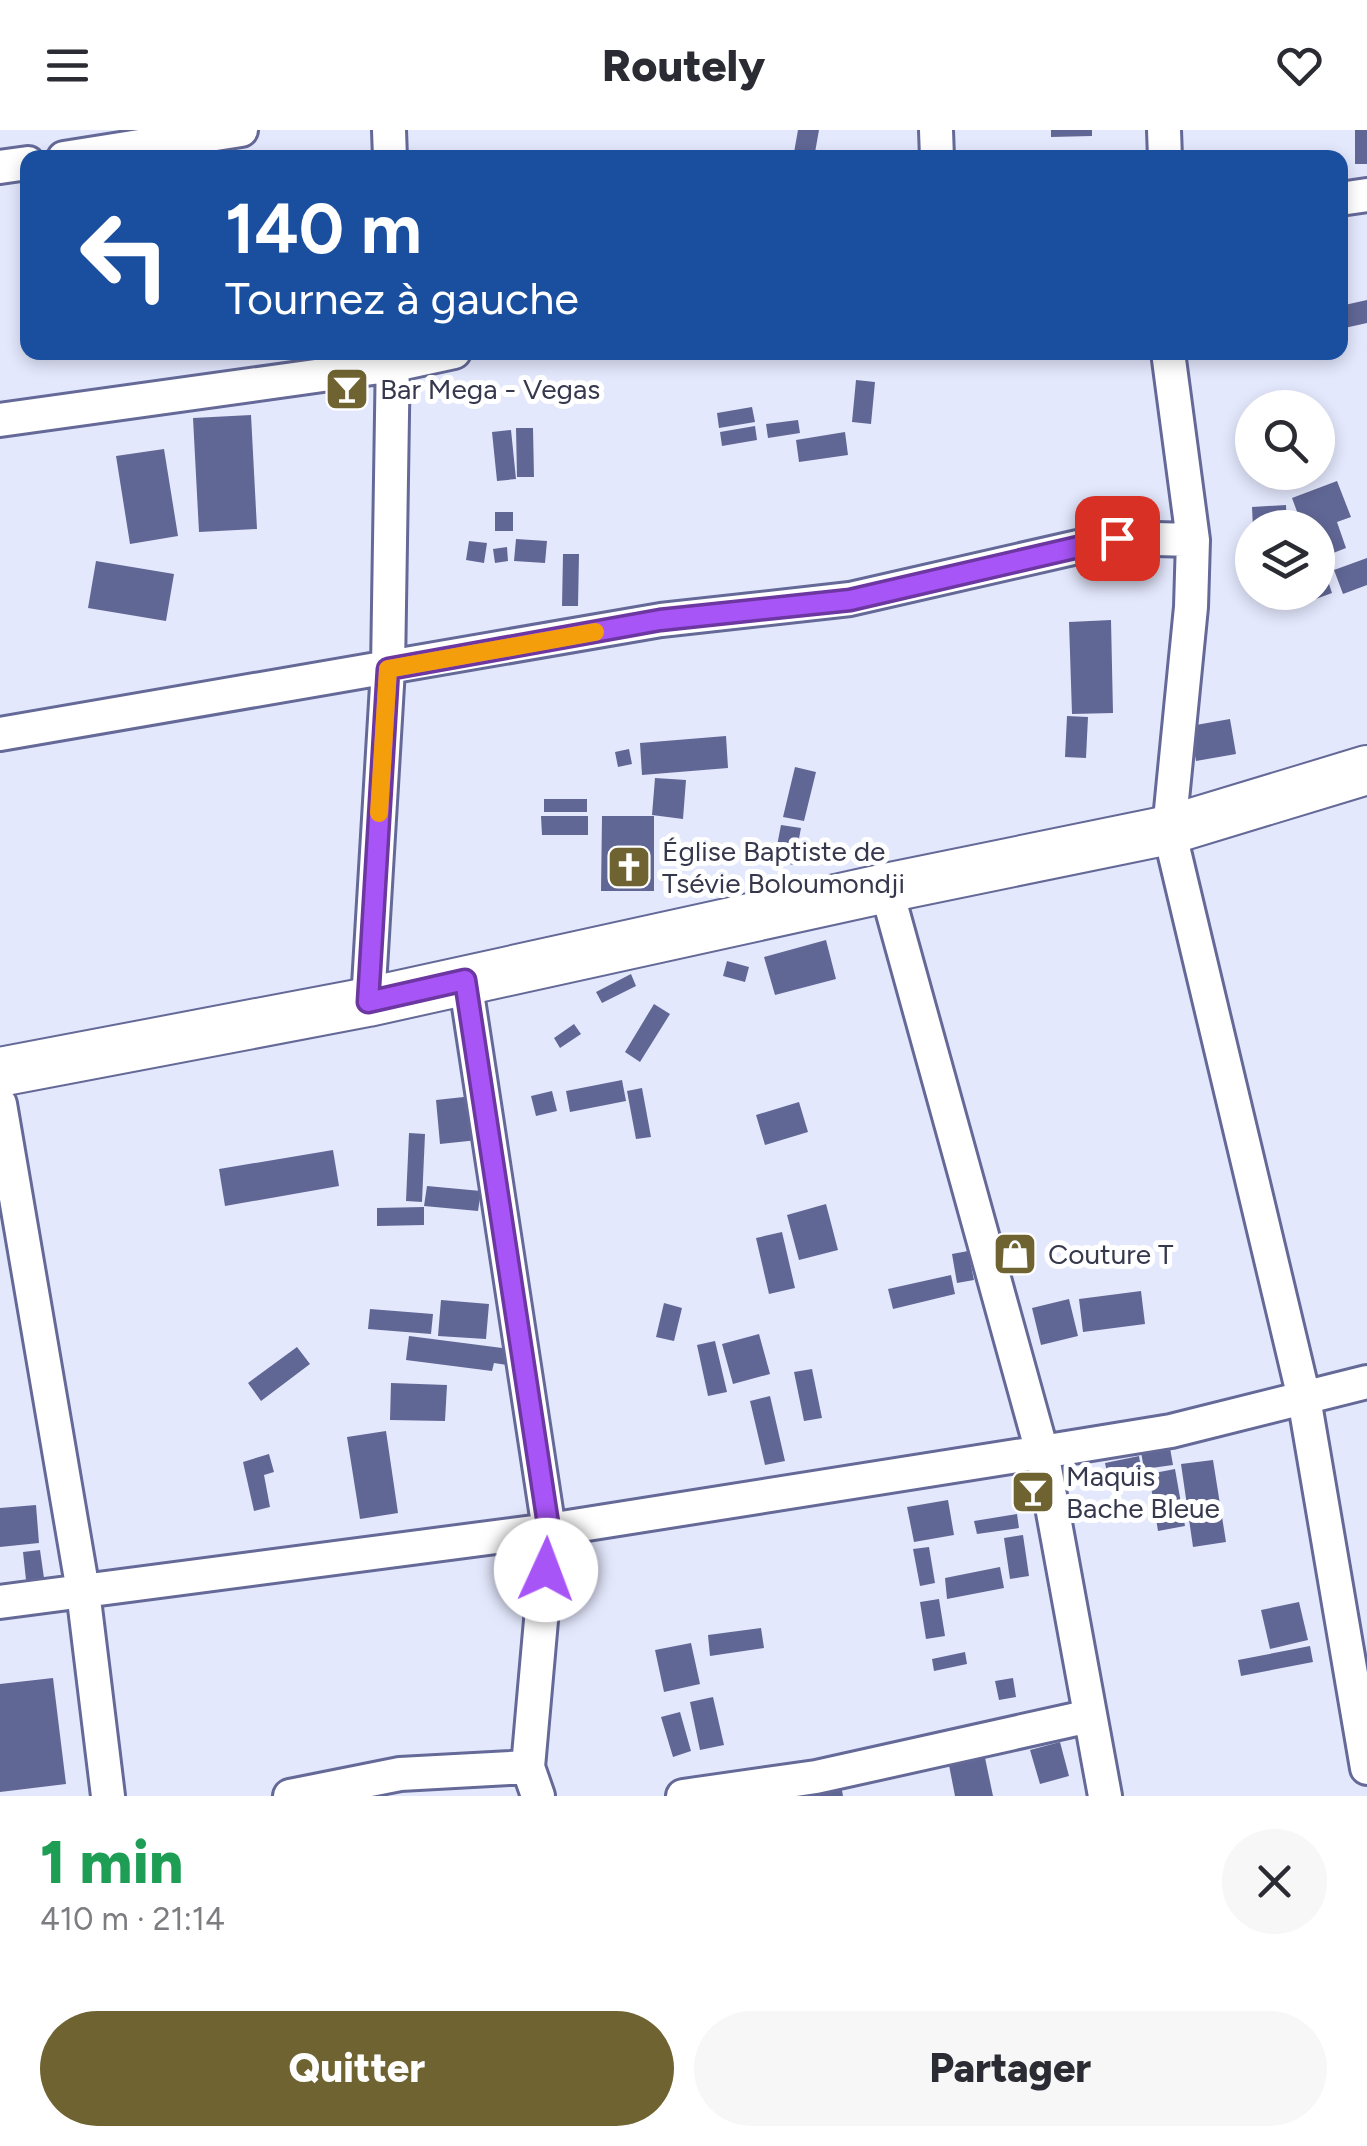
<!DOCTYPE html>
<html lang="fr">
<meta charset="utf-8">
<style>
body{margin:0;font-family:Figtree,sans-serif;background:#f7f7f7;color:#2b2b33;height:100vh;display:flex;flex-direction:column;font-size:38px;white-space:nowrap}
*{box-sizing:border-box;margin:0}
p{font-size:32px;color:#7c7c81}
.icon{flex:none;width:55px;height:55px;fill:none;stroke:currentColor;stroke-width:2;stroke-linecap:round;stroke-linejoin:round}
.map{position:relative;height:1666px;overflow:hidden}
.panel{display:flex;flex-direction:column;background:#fff;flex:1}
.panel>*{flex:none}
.hud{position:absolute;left:20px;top:20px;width:1328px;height:210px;border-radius:20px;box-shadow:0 5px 15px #0003;background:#1a4fa0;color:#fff;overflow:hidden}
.fabs{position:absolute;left:1235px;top:260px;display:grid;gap:20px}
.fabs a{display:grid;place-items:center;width:100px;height:100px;border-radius:50%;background:#fff;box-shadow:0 5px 15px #0003;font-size:50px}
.pin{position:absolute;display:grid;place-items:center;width:85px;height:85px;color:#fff;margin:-42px;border-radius:20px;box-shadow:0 5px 15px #0006}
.me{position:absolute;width:110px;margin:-55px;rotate:2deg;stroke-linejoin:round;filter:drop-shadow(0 0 8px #0008)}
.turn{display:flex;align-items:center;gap:35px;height:210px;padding:0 40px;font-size:45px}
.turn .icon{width:130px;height:130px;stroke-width:2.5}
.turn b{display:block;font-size:70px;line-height:85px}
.round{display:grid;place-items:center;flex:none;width:105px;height:105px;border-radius:52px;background:#f7f7f7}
.overview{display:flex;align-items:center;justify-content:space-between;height:170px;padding:0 40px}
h1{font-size:60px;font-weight:800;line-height:75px;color:#1e9e55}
.button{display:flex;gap:20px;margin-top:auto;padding:20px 40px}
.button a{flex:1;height:115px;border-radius:60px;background:#6f6431;color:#fff;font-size:40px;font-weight:800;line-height:115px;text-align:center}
.button a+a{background:#f7f7f7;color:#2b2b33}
header{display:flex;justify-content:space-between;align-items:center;height:130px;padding:0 40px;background:#fff;font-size:45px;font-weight:800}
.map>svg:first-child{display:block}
</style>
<header><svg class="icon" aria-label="menu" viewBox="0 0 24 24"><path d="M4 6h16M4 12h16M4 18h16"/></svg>Routely<svg class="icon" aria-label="heart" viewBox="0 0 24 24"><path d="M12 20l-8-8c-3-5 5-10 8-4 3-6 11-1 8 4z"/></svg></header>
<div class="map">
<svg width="1367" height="1666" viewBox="0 0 1367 1666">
<rect width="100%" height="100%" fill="#e4e8fd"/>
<path fill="#616795" d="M798,0h21l-5,28h-21z
M1051,0h41v6l-41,1z
M1355,0h12v34h-12z
M1367,170v23l-27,6v-23z
M856,250l19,2 -4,42 -19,-2z
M752,277l3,15 -36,6 -2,-15z
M251,285l6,114 -58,3 -6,-114z
M798,290l2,13 -32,5 -2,-14z
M755,296l2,14 -35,6 -2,-14z
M516,298h17l1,49h-17z
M511,300l5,49 -19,2 -5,-49z
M845,302l3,23 -49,7 -3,-22z
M164,319l14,87 -48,8 -14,-88z
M1337,351l14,36 -14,5 9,26 -28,11v-31h-15l-11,-30z
M1286,375l1,23h-34l-1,-21z
M495,382h18v19h-18z
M516,409l31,2 -2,22 -31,-2z
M469,411l18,2 -3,20 -18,-3z
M507,417l1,14 -13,2 -2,-14z
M563,424h16l-1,52h-16z
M1367,428v27l-24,9 -9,-24z
M96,431l78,13 -8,47 -78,-13z
M1325,442l7,21 -38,14 -5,-15h29v-18z
M1111,490l2,93 -41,1 -3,-92z
M1067,586l21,1 -2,41 -21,-1z
M1230,589l6,35 -40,7 -6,-35z
M726,606l2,32 -86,7 -2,-32z
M629,619l3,15 -14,3 -3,-15z
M795,637l21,5 -12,49 -21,-4z
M655,648l31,2 -3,39 -31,-4z
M544,669h43v13h-43z
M541,686h47v19h-46z
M602,686h52v75h-53z
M781,695l20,3 -7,37 -20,-4z
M826,810l10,39 -61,16 -11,-38z
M727,831l22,6 -4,15 -22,-6z
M631,844l5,12 -34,17 -6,-11z
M654,874l16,10 -30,48 -15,-10z
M574,894l7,10 -21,14 -6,-10z
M622,950l4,21 -56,11 -4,-21z
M642,958l9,49 -15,2 -9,-48z
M552,961l5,20 -21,5 -5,-20z
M473,966l5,44 -38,4 -4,-44z
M799,972l9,30 -43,13 -9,-30z
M409,1003l16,1 -3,68 -16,-1z
M333,1020l6,36 -114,20 -6,-37z
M427,1056l54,5 -3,20 -54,-5z
M826,1074l12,46 -39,10 -12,-45z
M424,1077v18l-47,1v-18z
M782,1102l13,56 -26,6 -13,-56z
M968,1121l6,29 -17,3 -5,-29z
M951,1145l4,19 -62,15 -5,-20z
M1141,1161l4,33 -62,8 -4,-33z
M1069,1169l9,37 -37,9 -9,-37z
M441,1170l48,4 -3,35 -48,-3z
M664,1173l18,5 -8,33 -18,-4z
M370,1179l63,5 -2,20 -63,-5z
M759,1204l11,40 -37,10 -11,-40z
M409,1206l101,13 -3,16 -13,-2 -2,8 -86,-11z
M715,1211l12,51 -19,4 -11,-51z
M297,1217l13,17 -49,37 -13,-18z
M812,1239l10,49 -18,3 -10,-49z
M391,1253l56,2 -2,36 -55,-1z
M770,1266l15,65 -20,4 -15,-64z
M386,1301l12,82 -38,6 -13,-82z
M1170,1318l3,17 -29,4 -3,-17z
M269,1324l5,18 -10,3 6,32 -16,4 -11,-49z
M1139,1326l4,24 -33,7 -5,-24z
M1213,1330l13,82 -33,5 -12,-83z
M1175,1339l10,57 -27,5 -9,-57z
M1024,1348l7,31 -11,2 -7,-31z
M948,1370l6,35 -40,7 -7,-35z
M36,1375l3,38 -39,4v-39z
M1017,1384l2,14 -42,6 -3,-13z
M1023,1405l6,41 -19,3 -6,-41z
M929,1417l6,36 -15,3 -7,-37z
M40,1420l4,28 -18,2 -3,-28z
M1000,1437l4,21 -57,11 -2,-21z
M939,1469l6,37 -19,3 -6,-37z
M1299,1472l9,38 -38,9 -9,-39z
M761,1498l3,20 -54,8 -2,-21z
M691,1513l9,41 -36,8 -9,-42z
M1310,1516l3,16 -72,14 -3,-16z
M965,1522l2,12 -33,7 -2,-12z
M53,1548l13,106 -66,8v-108z
M1013,1548l3,19 -17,3 -4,-19z
M713,1567l11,48 -24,5 -10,-48z
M680,1582l11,39 -18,6 -12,-40z
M1060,1612l9,34 -29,8 -10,-34z
M984,1623l9,43h-38l-7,-36z
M841,1655l2,11h-39l-1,-3z"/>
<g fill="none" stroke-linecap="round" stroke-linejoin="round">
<defs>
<path id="street" d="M389,0l1,28
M936,0l1,28
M1164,0l1,28
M64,28l177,-28
M0,37l28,-4
M1340,69l27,-4
M1168,222l25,188 -2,67 -22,223 135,568 63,370
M0,290l394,-55 60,-13
M0,604l661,-114 189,-21 267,-61 76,2
M886,758l156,564 63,344
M465,850l84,550 -21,237 10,29
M368,872l20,-333 5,-317
M0,974l83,487 25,205
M0,1472l549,-72 493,-78 129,-21 196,-49
M290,1666l110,-22 128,-7
M683,1666l133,-19 274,-61"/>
<path id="secondary" d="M0,942l368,-70 518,-114 283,-58 198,-60"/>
</defs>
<use href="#street" stroke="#646997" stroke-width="38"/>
<use href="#secondary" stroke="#646997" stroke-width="52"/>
<use href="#street" stroke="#fff" stroke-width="32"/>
<use href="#secondary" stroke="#fff" stroke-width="48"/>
</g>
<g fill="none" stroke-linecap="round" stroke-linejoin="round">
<defs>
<path id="route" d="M546,1440l3,-40 -84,-550 -97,22 20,-333 272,-49 190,-20 267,-62"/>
</defs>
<use href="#route" stroke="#6d37a1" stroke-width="25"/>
<use href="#route" stroke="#a855f7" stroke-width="18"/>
<path stroke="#f59e0b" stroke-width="18" d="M379,683l9,-144 207,-37"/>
</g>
<defs>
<symbol id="bar-square" viewBox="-11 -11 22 22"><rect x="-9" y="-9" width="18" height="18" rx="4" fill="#6f6431" stroke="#fff"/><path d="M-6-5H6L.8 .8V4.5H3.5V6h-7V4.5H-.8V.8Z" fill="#fff"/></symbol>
<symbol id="church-square" viewBox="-11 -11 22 22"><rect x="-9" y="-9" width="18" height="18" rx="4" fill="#6f6431" stroke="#fff"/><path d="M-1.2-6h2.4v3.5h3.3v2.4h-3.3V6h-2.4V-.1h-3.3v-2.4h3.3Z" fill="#fff"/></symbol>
<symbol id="shop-square" viewBox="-11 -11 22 22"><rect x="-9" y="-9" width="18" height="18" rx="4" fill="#6f6431" stroke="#fff"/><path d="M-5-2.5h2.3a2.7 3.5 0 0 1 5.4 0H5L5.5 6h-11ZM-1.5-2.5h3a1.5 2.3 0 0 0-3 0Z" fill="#fff"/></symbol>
</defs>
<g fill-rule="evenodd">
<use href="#bar-square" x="322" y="234" width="50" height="50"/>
<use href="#church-square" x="604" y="712" width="50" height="50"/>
<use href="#shop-square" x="990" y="1099" width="50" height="50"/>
<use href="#bar-square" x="1008" y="1337" width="50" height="50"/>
</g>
<g text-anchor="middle" stroke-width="10" stroke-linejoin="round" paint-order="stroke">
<g font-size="28" fill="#36394e" stroke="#fff" text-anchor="start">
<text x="380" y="269">Bar Mega - Vegas</text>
<text x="662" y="731">Église Baptiste de<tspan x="662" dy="32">Tsévie Boloumondji</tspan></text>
<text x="1048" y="1134">Couture T</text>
<text x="1066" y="1356">Maquis<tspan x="1066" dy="32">Bache Bleue</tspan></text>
</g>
</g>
</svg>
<div class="fabs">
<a><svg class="icon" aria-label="search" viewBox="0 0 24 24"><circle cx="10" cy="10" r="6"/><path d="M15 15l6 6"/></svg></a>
<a><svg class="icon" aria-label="layers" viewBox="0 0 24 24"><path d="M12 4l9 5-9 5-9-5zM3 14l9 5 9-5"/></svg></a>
</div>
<div class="pin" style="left:1117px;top:408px;background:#d93025"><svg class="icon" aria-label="arrive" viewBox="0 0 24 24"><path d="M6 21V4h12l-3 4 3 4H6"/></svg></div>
<svg class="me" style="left:546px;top:1440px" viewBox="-20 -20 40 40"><circle r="19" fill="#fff"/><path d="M0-13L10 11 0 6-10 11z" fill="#a855f7"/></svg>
<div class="hud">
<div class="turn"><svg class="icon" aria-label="left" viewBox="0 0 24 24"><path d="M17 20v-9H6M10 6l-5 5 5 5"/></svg><div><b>140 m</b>Tournez à gauche</div></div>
</div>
</div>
<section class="panel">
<div class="overview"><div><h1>1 min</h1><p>410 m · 21:14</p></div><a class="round"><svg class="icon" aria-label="close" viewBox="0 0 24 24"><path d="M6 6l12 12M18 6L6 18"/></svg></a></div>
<div class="button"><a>Quitter</a><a>Partager</a></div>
</section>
